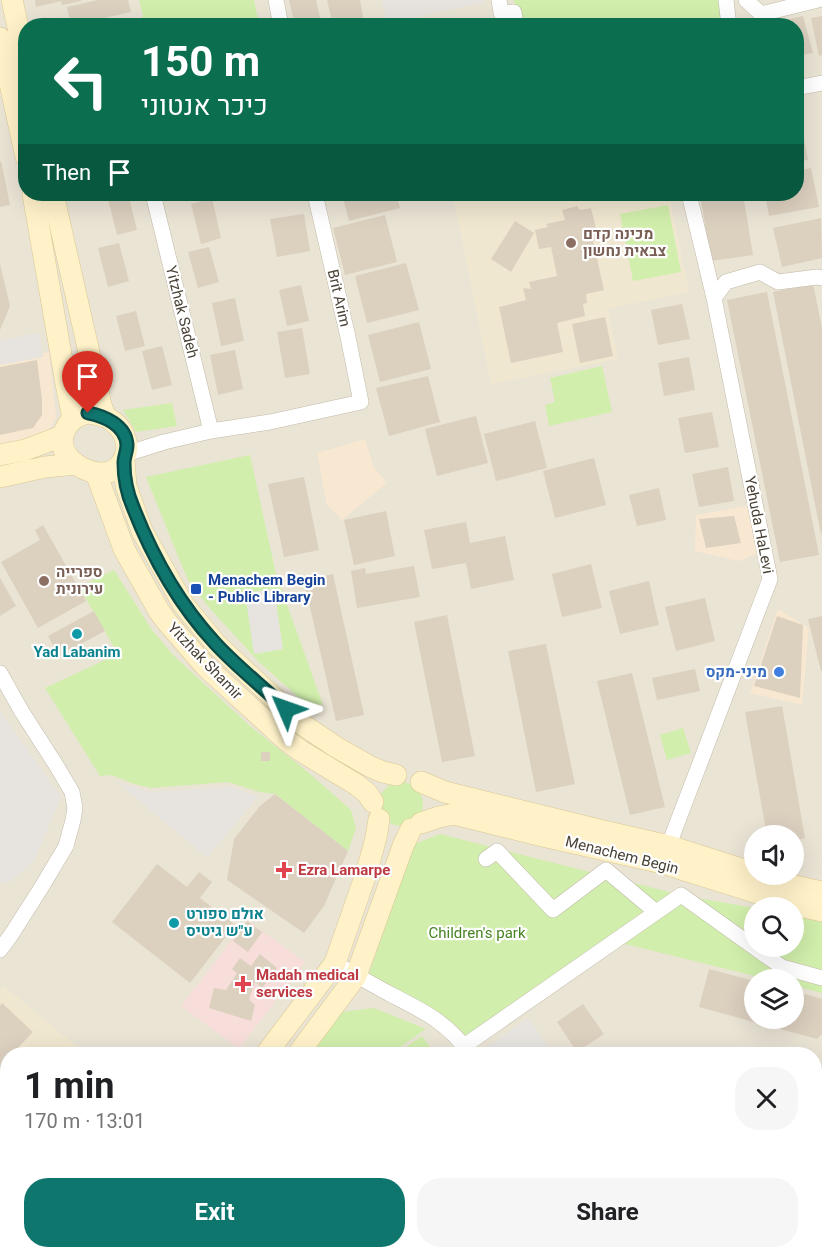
<!DOCTYPE html>
<meta charset="utf-8">
<style>
body{margin:0;font-family:Roboto,Heebo,sans-serif;background:#f6f6f6;color:#202124;height:100vh;display:flex;flex-direction:column;font-size:22px;white-space:nowrap}
*{box-sizing:border-box;margin:0}
p{font-size:20px;color:#757577}
.icon{flex:none;width:33px;height:33px;fill:none;stroke:currentColor;stroke-width:2;stroke-linecap:round;stroke-linejoin:round}
.map{position:relative;flex:1;overflow:hidden}
.drawer{position:absolute;left:0px;top:1047px;width:822px;height:212px;display:flex;flex-direction:column;background:#fff;border-radius:24px 24px 0 0;box-shadow:0 6px 24px #0002}
.drawer>*{flex:none}
.banner{position:absolute;left:18px;top:18px;width:786px;height:183px;border-radius:24px;box-shadow:0 6px 24px #0002;background:#0b6e4f;color:#fff;overflow:hidden}
.controls{position:absolute;left:744px;top:825px;display:grid;gap:12px}
.controls a{display:grid;place-items:center;width:60px;height:60px;border-radius:50%;background:#fff;box-shadow:0 6px 24px #0002;font-size:30px}
.pin{position:absolute;display:grid;place-items:center;width:51px;height:51px;color:#fff;margin:-62px -26px;border-radius:50% 50% 50% 0;rotate:-45deg;box-shadow:0 0 6px #0007}
.pin .icon{rotate:45deg}
.me{position:absolute;width:66px;margin:-33px;rotate:313deg;stroke-linejoin:round;filter:drop-shadow(0 0 4px #0008)}
.turn{display:flex;align-items:center;gap:21px;height:126px;padding:0 24px;font-size:27px}
.turn .icon{width:78px;height:78px;stroke-width:2.5}
.turn b{display:block;font-size:42px;line-height:51px}
.then{display:flex;align-items:center;height:57px;padding:0 24px;background:#0003;gap:12px;font-size:22px}
.round{display:grid;place-items:center;flex:none;width:63px;height:63px;border-radius:24px;background:#f6f6f6}
.summary{display:flex;align-items:center;justify-content:space-between;height:102px;padding:0 24px}
h1{font-size:36px;font-weight:700;line-height:45px}
.action{display:flex;gap:12px;margin-top:auto;padding:12px 24px}
.action a{flex:1;height:69px;border-radius:24px;background:#0f766e;color:#fff;font-size:24px;font-weight:700;line-height:69px;text-align:center}
.action a+a{background:#f6f6f6;color:#202124}
.map>svg:first-child{display:block}
</style>
<div class="map">
<svg width="822" height="1258" viewBox="0 0 822 1258">
<rect width="100%" height="100%" fill="#f6f2e8"/>
<path fill="#eae4d5" fill-rule="evenodd" d="M0,0h822v1258h-822zM26,26h770v168h-770zM754,836h40v38h-40zM754,908h40v38h-40zM754,980h40v38h-40zM8,1054h806v197h-806z"/>
<path fill="#f9e8d1" d="M49,352l7,65 -4,9 -6,7 -46,13v-86z
M365,439l9,29 13,15 -45,37 -15,-15 -10,-52z
M747,506l11,47 -20,8 -43,-10 1,-36z
M778,609l31,19 -7,77 -52,-12z"/>
<path fill="#f0e7d0" d="M453,194h216l20,98 -81,17 10,50 -127,25z
M4,986l82,68h-78l-1,83 -7,8v-155z"/>
<path fill="#f7deda" d="M247,920l58,42 -66,87 -58,-43z"/>
<path fill="#d1eeac" d="M139,0h115l5,25h-121l5,-9z
M514,0h213l3,25h-211z
M668,205l13,67 -48,9 -13,-67z
M602,366l10,46 -63,14 -4,-21 10,-3 -5,-24z
M172,403l5,23 -41,6 -13,-22z
M250,455l26,119 47,131 -18,-2 -46,-41 -45,-49 -23,-27 -9,-20 -36,-89z
M114,570l38,60 21,25 77,71 59,47 42,37 5,18 -8,23 -73,-57 -15,-2 -32,-10 -77,6 -20,-5 -19,-8 -12,1 -55,-88 73,-34 -39,-67z
M683,728l8,25 -24,7 -7,-25z
M379 804a22 22 0 1 1 44 0a22 22 0 1 1-44 0Z
M440,834l241,61 73,13v38h40v-30l28,5v72l-28,-7v-6l-27,-1 -142,-35 -83,49 -70,54 -33,-32 -70,-41 45,-130z
M374,1008l52,21 -36,25h-78l28,-42z
M422,1036l13,18h-40z
M305,1251h66l-10,7h-51z"/>
<path fill="#e7e4e0" d="M382,0h103l1,2 -99,21z
M38,333l5,24 -43,8v-24z
M274,589l9,60 -29,5 -9,-61z
M0,711l61,86 -27,64 -23,20 -11,2z
M117,782l33,10 81,-5 27,10 -51,60z
M528,1018l26,36h-77z"/>
<path fill="#dcd0bf" d="M35,0h46v1l-19,4 -1,-4 -25,6z
M98,0h30l3,12 -26,6 1,8h-35l-4,-19z
M289,0h27l6,26h-27z
M327,0h33l5,26h-32z
M803,16l10,37 -17,3v-30h-19l-1,-4z
M822,16v39l-3,1 -8,-38z
M799,111l9,49 -12,2v-50z
M1,161l9,44 -10,2v-45z
M811,168l8,39 -50,9 -4,-22h31v-23z
M112,194h16l9,36 -20,5 -10,-40z
M342,194h54l4,14 -51,13z
M700,194h43l10,61 -42,6z
M212,198l9,40 -20,6 -10,-40z
M577,206l3,4 11,-2 8,32 -6,1 11,49 -18,4 1,9 -4,1 2,12 -28,7 6,29 -52,11 -12,-56 27,-7 -3,-12 8,1 -2,-7 28,-6 -6,-29 -12,2 -4,-19 13,-3 -2,-3 19,-4 -3,-10z
M304,214l6,37 -33,6 -7,-38z
M385,215l12,47 -52,13 -12,-47z
M821,218l1,40 -40,9 -9,-39z
M515,221l19,12 -23,39 -20,-13z
M119,243l10,38 -21,6 -10,-39z
M209,247l10,35 -21,6 -10,-36z
M406,263l13,47 -52,13 -12,-47z
M0,264l10,42 -10,24z
M813,284l9,44v206h-1l-48,-242z
M301,285l8,36 -22,5 -8,-36z
M767,292l52,263 -39,7 -53,-262z
M235,298l9,43 -23,5 -9,-43z
M682,304l8,35 -32,6 -7,-35z
M136,311l9,35 -20,5 -9,-35z
M605,317l8,39 -33,7 -8,-39z
M419,322l12,47 -51,13 -12,-47z
M302,328l8,46 -25,4 -8,-46z
M162,346l10,39 -20,5 -10,-39z
M235,350l8,39 -25,6 -8,-40z
M689,357l6,33 -31,6 -6,-33z
M37,360l5,40v15l-9,13 -33,7v-68z
M428,376l12,46 -51,14 -13,-48z
M712,412l7,35 -34,6 -7,-35z
M476,416l12,47 -51,13 -12,-47z
M535,421l12,47 -51,13 -12,-47z
M594,458l12,47 -51,13 -12,-47z
M728,467l6,34 -35,6 -7,-33z
M304,477l15,73 -35,7 -16,-73z
M659,488l7,32 -29,6 -8,-31z
M386,511l9,45 -41,9 -10,-45z
M734,516l7,27 -35,5 -7,-29z
M466,522l4,21 35,-7 9,44 -43,9 -5,-26 -34,6 -8,-39z
M43,525l43,76 -48,27 -37,-66 39,-22 -5,-10z
M591,564l11,44 -40,9 -10,-43z
M414,566l6,31 -63,11 -6,-37 14,-3 1,6z
M333,574l31,141 -28,6 -32,-140z
M0,578l16,28 -16,10z
M649,581l10,44 -39,9 -11,-43z
M705,598l10,43 -39,10 -11,-44z
M94,611l11,20 -46,25 -11,-20z
M447,615l28,141 -33,6 -28,-140z
M777,616l26,9 -3,73 -46,-12z
M822,616v55h-1l-13,-52z
M546,644l29,140 -39,8 -28,-141z
M695,669l5,22 -43,9 -5,-22z
M632,673l33,134 -35,8 -33,-134z
M782,706l23,132 -11,3v-5h-27l-22,-124z
M261,752h9v9h-9z
M275,794l73,57 -24,55 -20,27 -77,-53 7,-41 26,-33z
M157,864l30,23 12,-15 13,10 -12,16 35,27 -45,58 -78,-61z
M247,921l15,11 -14,20 -15,-11z
M260,954l17,14 -15,20 -7,-6 -6,17 6,6 -4,16 -42,-13 5,-20 12,2 11,-17 -5,-4 8,-11 11,8z
M709,969l45,12v37h40v-27l28,8v35l-5,5 -118,-32z
M2,1003l31,29 -21,22h-4v6l-5,5 5,4v57l-8,8v-128z
M583,1004l21,30 -27,18 -20,-30z
M814,1202l8,5v7l-8,9z
M814,1227l8,5v13l-5,6 -3,-2z
M463,1251h25l5,7h-39z
M572,1251h5l9,7h-20z
M663,1251h25l9,7h-40z
M760,1251h31l9,7h-45z"/>
<g fill="none" stroke-linecap="round" stroke-linejoin="round">
<defs>
<path id="street" d="M276,0l5,26
M499,0l2,13 13,-1 2,14
M726,0l3,26
M746,0l15,14 57,-14
M796,88l26,-5
M153,194l58,237
M689,194l25,104
M126,454l38,-12 47,-11 59,-9 91,-20 -13,-65 -33,-143
M0,673l22,39 34,53 16,27 3,16 -2,12 -7,26 -25,42 -30,47 -11,15
M665,855l105,-276 -56,-281 12,-16 34,-10 18,10 39,-5 5,1
M486,859l11,-8 56,59 53,-40 50,42
M335,963c19,11 38,22 57,32 33,17 56,28 78,59
M464,1046l217,-151 101,72 40,11
M616,1251l6,7"/>
<path id="secondary" d="M12,0l14,64
M0,38l26,119
M33,194l34,195 6,29
M53,194l48,211 4,12
M88,413c5,1 12,2 18,4 19,10 29,33 12,50 -18,18 -70,-8 -52,-39 5,-9 12,-13 22,-15z
M0,455l25,-5 37,-14
M124,460l2,26 16,45 41,73 33,40 87,81 33,22 35,20 12,5 13,3
M96,473l28,76 35,62 8,11 38,44 81,74 15,11 56,34 10,8 6,9
M0,477l45,-10 31,-3
M421,782l24,10 154,38 70,16 85,27
M421,823l18,-6 15,-3 89,22 119,27 137,43 23,5
M760,874l35,12 27,6
M266,1054l69,-91 31,-89 10,-36 3,-19
M298,1054l58,-78 47,-130 8,-17
M57,1258l8,-7
M100,1258l9,-7"/>
</defs>
<use href="#street" stroke="#c2baa9" stroke-width="16"/>
<use href="#secondary" stroke="#dac793" stroke-width="22"/>
<use href="#street" stroke="#fff" stroke-width="15"/>
<use href="#secondary" stroke="#fff2c9" stroke-width="21"/>
</g>
<g fill="none" stroke-linecap="round" stroke-linejoin="round">
<defs>
<path id="route" d="M88,413c16,3 38,12 39,32 0,6 -3,12 -3,18 0,15 3,30 9,44 19,49 46,97 82,136 22,24 48,44 71,66"/>
</defs>
<use href="#route" stroke="#0a4d48" stroke-width="15"/>
<use href="#route" stroke="#0f766e" stroke-width="10"/>
</g>
<g fill="#8d6e63" stroke="#fff" stroke-width="2">
<circle cx="571" cy="243" r="6"/>
<circle cx="44" cy="581" r="6"/>
</g>
<rect fill="#1a4fb4" stroke="#fff" stroke-width="2" x="190" y="583" width="12" height="12" rx="3"/>
<g fill="#0f9aa8" stroke="#fff" stroke-width="2">
<circle cx="77" cy="634" r="6"/>
<circle cx="174" cy="923" r="6"/>
</g>
<circle fill="#3f7fe0" stroke="#fff" stroke-width="2" cx="779" cy="672" r="6"/>
<g fill="#e0444e" stroke="#fff" stroke-width="2">
<path d="M281 861h6v6h6v6h-6v6h-6v-6h-6v-6h6z"/>
<path d="M240 975h6v6h6v6h-6v6h-6v-6h-6v-6h6z"/>
</g>
<g text-anchor="middle" stroke-width="4.5" stroke-linejoin="round" paint-order="stroke">
<g font-size="15" font-weight="bold" fill="#785e54" stroke="#fff" text-anchor="start">
<text x="583" y="239">מכינה קדם<tspan x="583" dy="17">צבאית נחשון</tspan></text>
<text x="56" y="577">ספרייה<tspan x="56" dy="17">עירונית</tspan></text>
</g>
<g font-size="15" fill="#4a4236" stroke="#fff">
<text transform="translate(339 298) rotate(77)" y="5">Brit Arim</text>
<text transform="translate(182 312) rotate(76)" y="5">Yitzhak Sadeh</text>
<text transform="translate(759 525) rotate(79)" y="5">Yehuda HaLevi</text>
<text transform="translate(205 661) rotate(46)" y="5">Yitzhak Shamir</text>
<text transform="translate(622 855) rotate(14)" y="5">Menachem Begin</text>
</g>
<g font-size="15" font-weight="bold" fill="#164399" stroke="#fff" text-anchor="start">
<text x="208" y="585">Menachem Begin<tspan x="208" dy="17">- Public Library</tspan></text>
</g>
<g font-size="15" font-weight="bold" fill="#0d838f" stroke="#fff">
<text x="77" y="657">Yad Labanim</text>
<text x="186" y="919" text-anchor="start">אולם ספורט<tspan x="186" dy="17">ע"ש גיטיס</tspan></text>
</g>
<g font-size="15" font-weight="bold" fill="#366cbe" stroke="#fff" text-anchor="end">
<text x="767" y="677">מיני-מקס</text>
</g>
<g font-size="15" font-weight="bold" fill="#be3a42" stroke="#fff" text-anchor="start">
<text x="298" y="875">Ezra Lamarpe</text>
<text x="256" y="980">Madah medical<tspan x="256" dy="17">services</tspan></text>
</g>
<g font-size="15" fill="#478421" stroke="#fff">
<text x="477" y="938">Children's park</text>
</g>
</g>
</svg>
<div class="controls">
<a><svg class="icon" aria-label="sound" viewBox="0 0 24 24"><path d="M4 9h4l5-4v14l-5-4H4zM17 9q2 3 0 6"/></svg></a>
<a><svg class="icon" aria-label="search" viewBox="0 0 24 24"><circle cx="10" cy="10" r="6"/><path d="M15 15l6 6"/></svg></a>
<a><svg class="icon" aria-label="layers" viewBox="0 0 24 24"><path d="M12 4l9 5-9 5-9-5zM3 14l9 5 9-5"/></svg></a>
</div>
<div class="pin" style="left:88px;top:413px;background:#d93025"><svg class="icon" aria-label="arrive" viewBox="0 0 24 24"><path d="M6 21V4h12l-3 4 3 4H6"/></svg></div>
<svg class="me" style="left:286px;top:709px" viewBox="-20 -20 40 40"><path d="M0-17L14 15 0 8-14 15z" fill="#0f766e" stroke="#fff" stroke-width="4"/></svg>
<div class="banner">
<div class="turn"><svg class="icon" aria-label="left" viewBox="0 0 24 24"><path d="M17 20v-9H6M10 6l-5 5 5 5"/></svg><div><b>150 m</b>כיכר אנטוני</div></div>
<div class="then">Then<svg class="icon" aria-label="arrive" viewBox="0 0 24 24"><path d="M6 21V4h12l-3 4 3 4H6"/></svg></div>
</div>
<section class="drawer">
<div class="summary"><div><h1>1 min</h1><p>170 m · 13:01</p></div><a class="round"><svg class="icon" aria-label="close" viewBox="0 0 24 24"><path d="M6 6l12 12M18 6L6 18"/></svg></a></div>
<div class="action"><a>Exit</a><a>Share</a></div>
</section>
</div>
